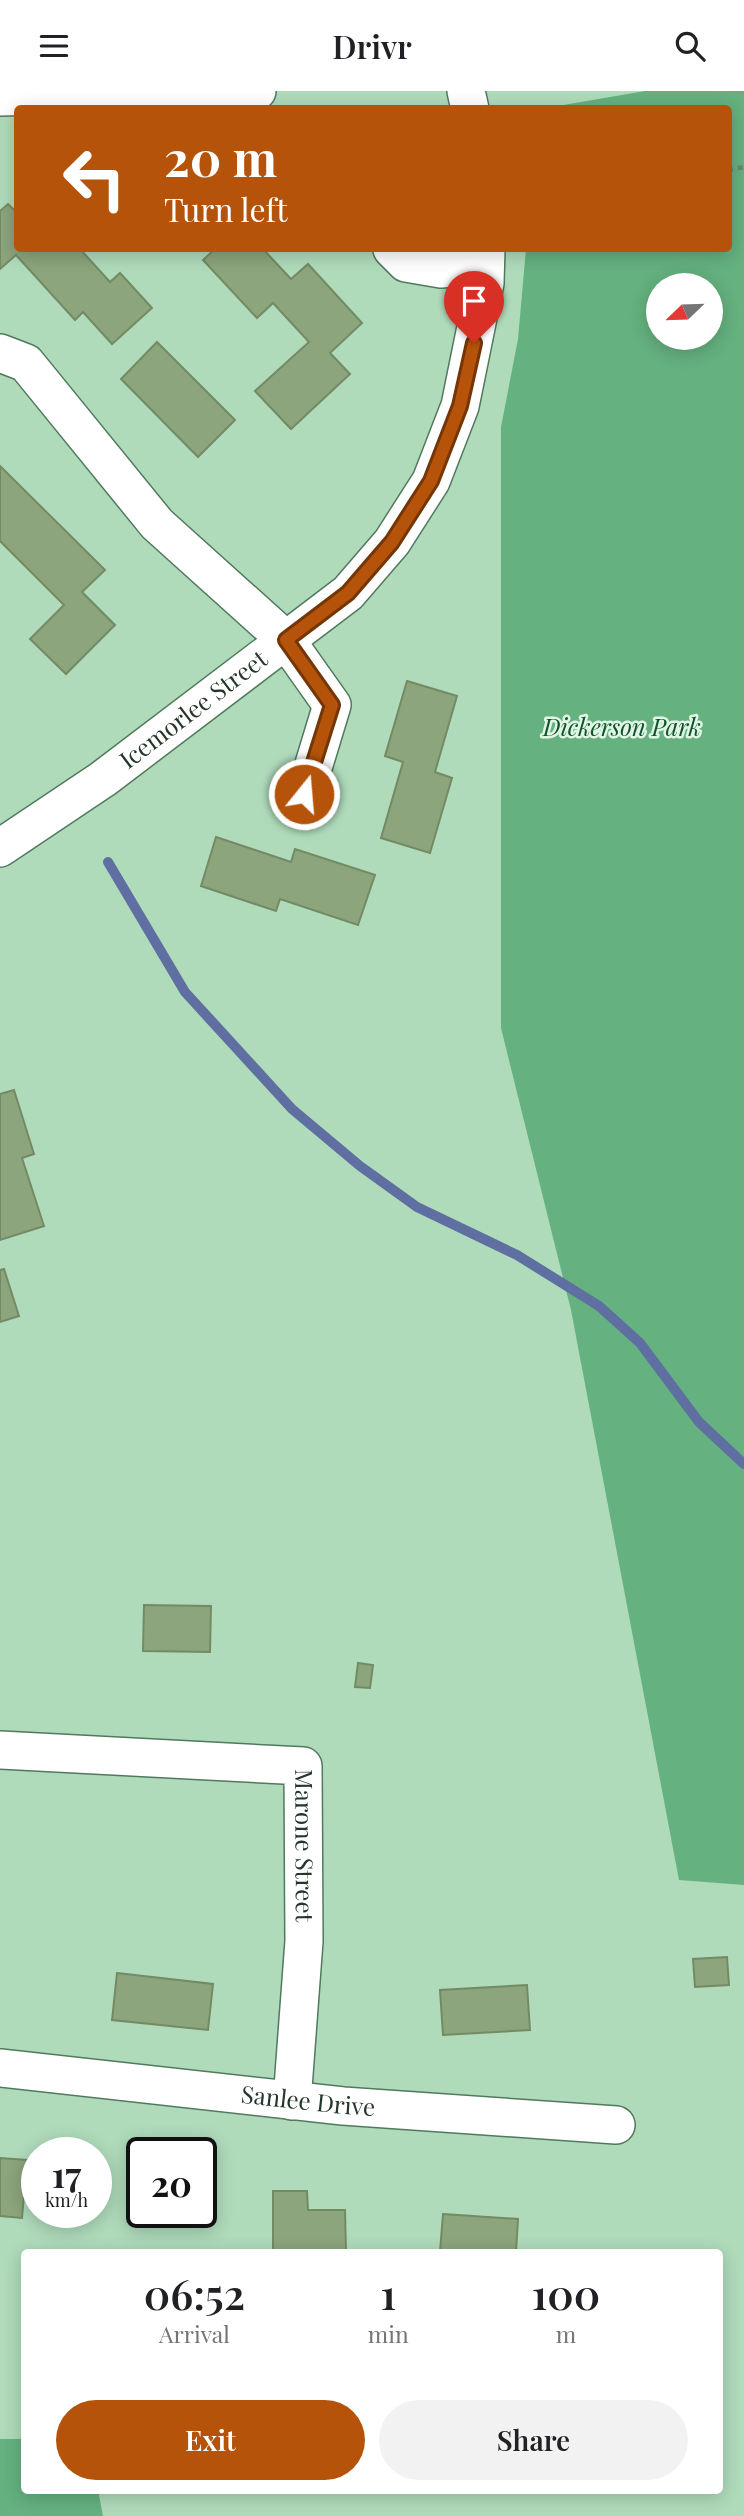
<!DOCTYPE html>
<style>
body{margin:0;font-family:"Playfair Display",serif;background:#f2f2f2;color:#202124;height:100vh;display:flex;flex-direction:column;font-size:26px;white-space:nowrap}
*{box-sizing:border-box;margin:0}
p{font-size:23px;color:#757577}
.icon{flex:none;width:38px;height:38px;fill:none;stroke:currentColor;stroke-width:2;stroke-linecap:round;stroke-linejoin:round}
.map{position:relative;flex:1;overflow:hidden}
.details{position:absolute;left:21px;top:2158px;width:702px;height:245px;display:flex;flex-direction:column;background:#fff;border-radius:7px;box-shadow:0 4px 18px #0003}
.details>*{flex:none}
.guide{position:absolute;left:14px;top:14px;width:718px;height:147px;border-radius:7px;box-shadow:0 4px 18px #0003;background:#b45309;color:#fff;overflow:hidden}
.needle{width:46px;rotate:247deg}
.controls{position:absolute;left:646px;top:182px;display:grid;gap:14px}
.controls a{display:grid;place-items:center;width:77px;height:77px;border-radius:50%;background:#fff;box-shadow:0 4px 18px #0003;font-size:35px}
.speed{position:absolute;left:21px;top:2046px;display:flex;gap:14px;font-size:35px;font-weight:700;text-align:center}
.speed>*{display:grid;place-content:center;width:91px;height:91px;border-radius:50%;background:#fff;box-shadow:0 4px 18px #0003;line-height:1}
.speed small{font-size:18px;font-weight:400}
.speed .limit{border:4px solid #111;border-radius:10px;background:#fff;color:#111}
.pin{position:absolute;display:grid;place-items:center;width:60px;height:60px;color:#fff;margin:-72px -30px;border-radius:50% 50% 50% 0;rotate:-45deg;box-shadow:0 0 7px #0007}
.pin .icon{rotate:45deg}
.me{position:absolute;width:77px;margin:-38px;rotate:17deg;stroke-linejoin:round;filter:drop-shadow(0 0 5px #0008)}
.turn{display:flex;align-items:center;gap:24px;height:147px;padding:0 35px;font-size:32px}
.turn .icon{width:91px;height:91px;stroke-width:2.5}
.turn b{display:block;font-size:49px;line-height:60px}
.eta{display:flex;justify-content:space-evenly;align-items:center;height:119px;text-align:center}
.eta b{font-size:42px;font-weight:600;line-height:49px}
.primary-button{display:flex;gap:14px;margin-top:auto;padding:14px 35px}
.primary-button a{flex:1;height:80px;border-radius:42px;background:#b45309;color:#fff;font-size:28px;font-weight:600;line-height:80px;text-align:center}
.primary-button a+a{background:#f2f2f2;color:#202124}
header{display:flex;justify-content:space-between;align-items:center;height:91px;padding:0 35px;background:#fff;font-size:32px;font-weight:600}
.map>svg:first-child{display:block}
</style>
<header><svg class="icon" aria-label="menu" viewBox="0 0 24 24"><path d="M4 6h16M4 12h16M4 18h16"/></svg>Drivr<svg class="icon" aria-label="search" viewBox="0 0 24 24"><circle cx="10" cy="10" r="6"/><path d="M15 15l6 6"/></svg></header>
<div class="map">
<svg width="744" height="2425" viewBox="0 0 744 2425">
<rect width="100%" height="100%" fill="#afdbbb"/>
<path fill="#65b17f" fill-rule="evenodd" d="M645,0h99v1794l-65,-5 -108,-570 -70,-282v-601l17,-88 8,-90h202v-140l-182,-1zM658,194h52v53h-52z
M0,2348h24v51h74l5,26h-103z"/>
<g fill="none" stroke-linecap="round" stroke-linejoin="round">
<path stroke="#5f6fa2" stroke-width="10" d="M108,771l77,130 107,117 68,57 57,41 100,48 82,51 41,37 59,79 45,42"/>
</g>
<path fill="#8ca57d" stroke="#738b64" stroke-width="2" d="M8,113l10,10v35h62l30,33 10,-9 32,35 -40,36 -29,-32 -8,8 -59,-65 -16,14v-58z
M215,158h48l28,30 17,-15 54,59 -32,30 20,21 -59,55 -36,-38 54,-49 -36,-39 -16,15 -54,-58z
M157,251l78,78 -37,37 -77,-78z
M0,375l105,104 -23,22 33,33 -49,49 -36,-35 34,-34 -64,-64z
M407,590l50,15 -22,76 17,6 -22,75 -49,-15 22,-76 -18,-6z
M216,746l75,25 4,-13 80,26 -17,50 -78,-26 -4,12 -75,-25z
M14,999l20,64 -12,4 22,68 -44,14v-146z
M4,1178l15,47 -19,6v-52z
M144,1514l67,1 -1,46 -67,-1z
M358,1572l15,2 -3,23 -15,-1z
M727,1866l2,28 -34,2 -2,-28z
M117,1882l96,11 -5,46 -96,-10z
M527,1894l3,45 -87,5 -3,-45z
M0,2067l27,2 -5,58 -22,-2z
M273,2100h34l1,19h37l1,42h-73z
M443,2123l75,5 -2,33h-76z"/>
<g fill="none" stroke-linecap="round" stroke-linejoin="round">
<defs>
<g id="minor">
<path d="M466,0l4,18"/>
<path d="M0,6l257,-6"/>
<path d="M392,158l14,14 35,6 44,-4"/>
<path d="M0,262l26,10 131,161 129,116 46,65 -27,89"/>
<path id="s1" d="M0,757l103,-69 245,-186 44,-51 39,-61 29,-75 25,-123 1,-34"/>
<path id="s2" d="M0,1659l303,16 1,175 -12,160"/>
<path id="s3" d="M0,1977l343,38 273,19"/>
</g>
</defs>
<use href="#minor" stroke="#51795d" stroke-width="40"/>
<path stroke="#67856f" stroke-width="4.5" stroke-dasharray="5 5" stroke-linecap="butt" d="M728,79l16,-3"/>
<use href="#minor" stroke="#fff" stroke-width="37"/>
</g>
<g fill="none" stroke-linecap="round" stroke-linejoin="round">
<defs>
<path id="route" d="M304,703l28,-89 -46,-65 62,-47 44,-51 39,-61 29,-75 14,-63"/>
</defs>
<use href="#route" stroke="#753606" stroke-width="18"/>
<use href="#route" stroke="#b45309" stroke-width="12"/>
</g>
<g text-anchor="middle" stroke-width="5" stroke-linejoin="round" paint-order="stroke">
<g font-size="24" fill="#25362a" stroke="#dff6e5">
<text dy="8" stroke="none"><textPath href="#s1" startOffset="238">Icemorlee Street</textPath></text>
<text dy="8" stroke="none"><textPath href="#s2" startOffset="383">Marone Street</textPath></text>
<text dy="8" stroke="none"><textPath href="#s3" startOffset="310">Sanlee Drive</textPath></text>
</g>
<g font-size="24" font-style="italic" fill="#12532e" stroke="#dff6e5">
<text x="622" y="645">Dickerson Park</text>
</g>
</g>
</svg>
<div class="controls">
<a><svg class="needle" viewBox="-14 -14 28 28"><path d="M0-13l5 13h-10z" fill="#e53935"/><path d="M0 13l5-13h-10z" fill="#757577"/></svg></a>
</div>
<div class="speed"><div>17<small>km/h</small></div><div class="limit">20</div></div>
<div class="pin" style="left:474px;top:252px;background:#d93025"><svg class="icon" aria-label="arrive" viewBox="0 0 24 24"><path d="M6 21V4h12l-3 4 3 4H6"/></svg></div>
<svg class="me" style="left:304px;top:703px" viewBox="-20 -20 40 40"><circle r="17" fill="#b45309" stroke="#fff" stroke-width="3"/><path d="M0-11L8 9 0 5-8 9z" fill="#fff"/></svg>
<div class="guide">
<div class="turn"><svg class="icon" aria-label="left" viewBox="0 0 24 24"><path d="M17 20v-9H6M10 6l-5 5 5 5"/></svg><div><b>20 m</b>Turn left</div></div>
</div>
<section class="details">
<div class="eta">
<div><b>06:52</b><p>Arrival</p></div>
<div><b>1</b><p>min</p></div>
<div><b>100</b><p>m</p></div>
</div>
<div class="primary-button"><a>Exit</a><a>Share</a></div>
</section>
</div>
